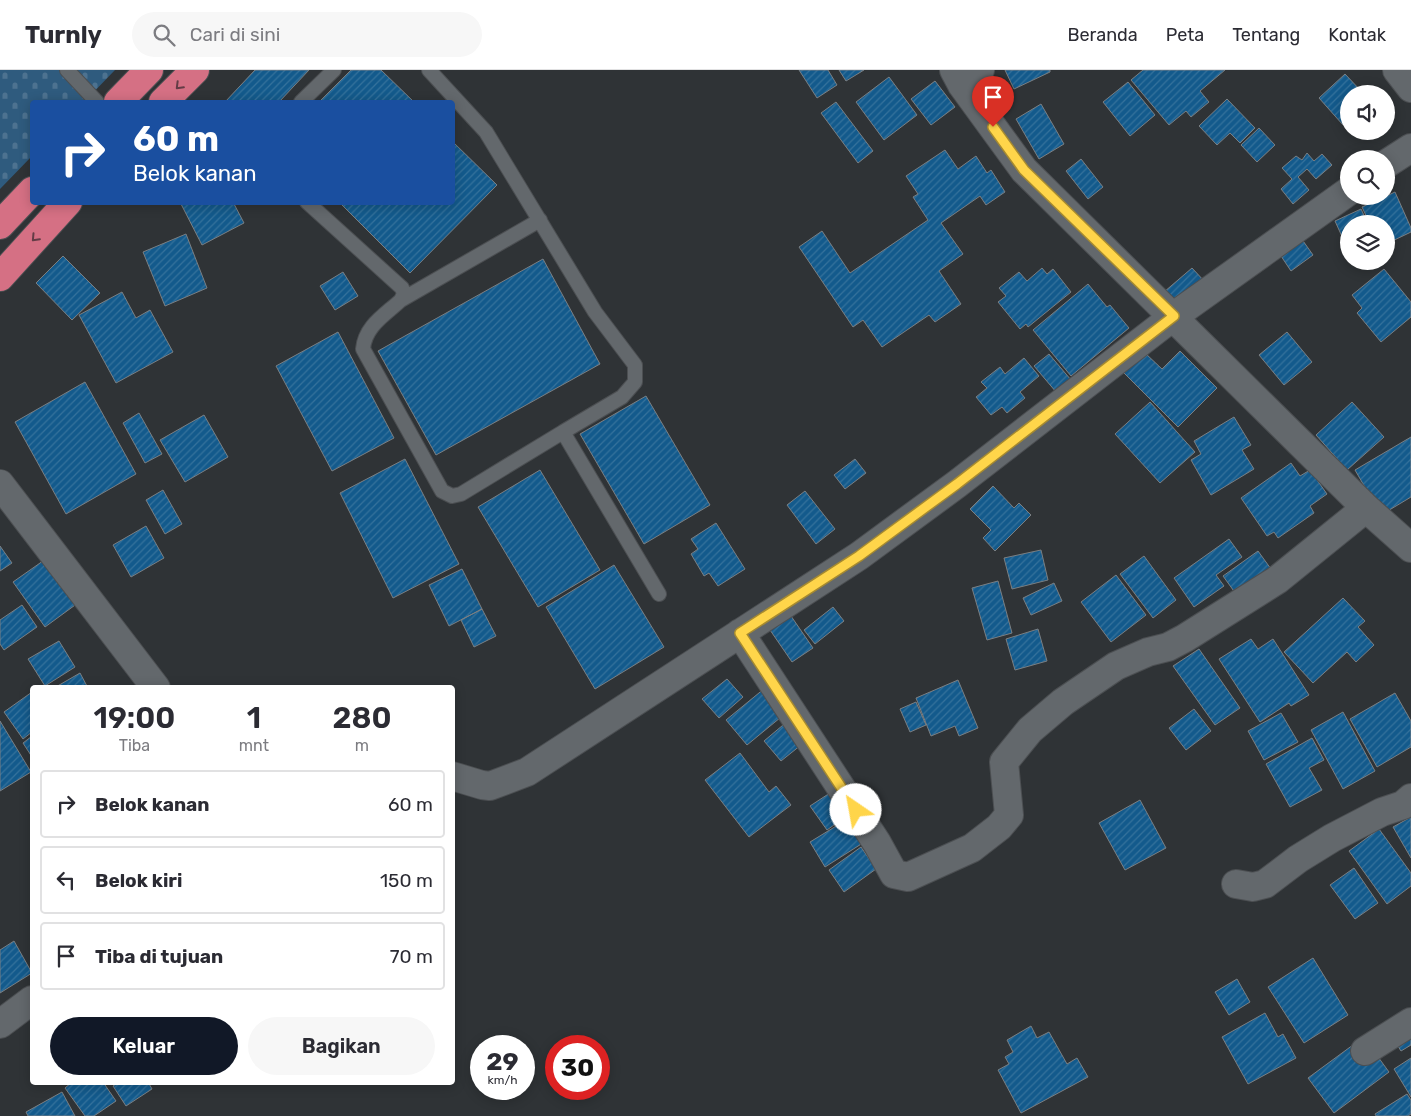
<!DOCTYPE html>
<html lang="id">
<style>
body{margin:0;font-family:Rubik,sans-serif;background:#f7f7f7;color:#2b2b33;height:100vh;display:flex;flex-direction:column;font-size:19px;white-space:nowrap}
*{box-sizing:border-box;margin:0}
p{font-size:16px;color:#7c7c81}
.icon{flex:none;width:28px;height:28px;fill:none;stroke:currentColor;stroke-width:2;stroke-linecap:round;stroke-linejoin:round}
.map{position:relative;flex:1;overflow:hidden}
.details{position:absolute;left:30px;top:615px;width:425px;height:400px;display:flex;flex-direction:column;background:#fff;border-radius:5px;box-shadow:0 2px 12px #0003}
.details>*{flex:none}
.hud{position:absolute;left:30px;top:30px;width:425px;height:105px;border-radius:5px;box-shadow:0 2px 12px #0003;background:#1a4fa0;color:#fff;overflow:hidden}
.controls{position:absolute;left:1340px;top:15px;display:grid;gap:10px}
.controls a{display:grid;place-items:center;width:55px;height:55px;border-radius:50%;background:#fff;box-shadow:0 2px 12px #0003;font-size:25px}
.speed{position:absolute;left:470px;top:965px;display:flex;gap:10px;font-size:25px;font-weight:700;text-align:center}
.speed>*{display:grid;place-content:center;width:65px;height:65px;border-radius:50%;background:#fff;box-shadow:0 2px 12px #0003;line-height:1}
.speed small{font-size:12px;font-weight:400}
.speed .limit{border:8px solid #d22;background:#fff;color:#111}
.pin{position:absolute;display:grid;place-items:center;width:42px;height:42px;color:#fff;margin:-51px -21px;border-radius:50% 50% 50% 0;rotate:-45deg;box-shadow:0 0 5px #0007}
.pin .icon{rotate:45deg}
.me{position:absolute;width:55px;margin:-28px;rotate:327deg;stroke-linejoin:round;filter:drop-shadow(0 0 4px #0008)}
.turn{display:flex;align-items:center;gap:18px;height:105px;padding:0 20px;font-size:22px}
.turn .icon{width:65px;height:65px;stroke-width:2.5}
.turn b{display:block;font-size:35px;line-height:42px}
.eta{display:flex;justify-content:space-evenly;align-items:center;height:85px;text-align:center}
.eta b{font-size:30px;font-weight:600;line-height:35px}
.button{display:flex;gap:10px;margin-top:auto;padding:10px 20px}
.button a{flex:1;height:58px;border-radius:30px;background:#111827;color:#fff;font-size:20px;font-weight:600;line-height:58px;text-align:center}
.button a+a{background:#f7f7f7;color:#2b2b33}
ul{padding:0;list-style:none}
li{display:flex;align-items:center;gap:15px;height:68px;margin:0 10px 8px;padding:0 10px;border:2px solid #e1e1e2;border-radius:5px}
li div{flex:1}
li b{display:block;font-size:19px}
li em{font-style:normal}
header{display:flex;align-items:center;gap:30px;box-sizing:border-box;height:70px;padding:0 25px;background:#fff;border-bottom:1px solid #e1e1e2}
header strong{font-size:24px}
nav{display:flex;gap:28px;margin-inline-start:auto;font-size:18px}
.search{width:350px;height:45px;background:#f7f7f7;display:flex;align-items:center;gap:12px;box-sizing:border-box;padding:0 18px;border-radius:28px;color:#7c7c81;font-size:19px}
.map>svg:first-child{display:block}
</style>
<header>
<strong>Turnly</strong>
<div class="search"><svg class="icon" aria-label="search" viewBox="0 0 24 24"><circle cx="10" cy="10" r="6"/><path d="M15 15l6 6"/></svg>Cari di sini</div>
<nav><a>Beranda</a><a>Peta</a><a>Tentang</a><a>Kontak</a></nav>
</header>
<div class="map">
<svg width="1411" height="1046" viewBox="0 0 1411 1046">
<defs>
<pattern id="cemetery-stones" width="16" height="16" patternUnits="userSpaceOnUse" patternTransform="scale(1.25)"><rect width="16" height="16" fill="#2f5b7e"/><path d="M2 7V4a2 2 0 0 1 4 0v3zM10 15v-3a2 2 0 0 1 4 0v3z" fill="#4d7290"/></pattern>
<pattern id="building-hatch" width="6" height="6" patternUnits="userSpaceOnUse" patternTransform="scale(1.25)"><rect width="6" height="6" fill="#135a8c"/><path d="M-1 1l2-2M0 6l6-6M5 7l2-2" fill="none" stroke="#35729c"/></pattern>
</defs>
<rect width="100%" height="100%" fill="#2f3336"/>
<path fill="url(#cemetery-stones)" d="M0,0h115l-31,32h-52v54l-32,33z"/>
<path fill="url(#building-hatch)" stroke="#7a7f83" d="M255,0h54l-30,32h-54z
M351,0h30l33,32h-95z
M799,0h29l9,15 -20,13z
M839,0h25l-18,11z
M1005,0h45v2l-36,17z
M1143,0h82l-25,21 9,11 -18,15 -5,-6 -17,14 -38,-45z
M1345,4l17,18 -3,2h-10v26l-6,5 -24,-27z
M889,7l28,38 -33,25 -28,-38z
M935,11l20,26 -24,18 -20,-26z
M1128,12l27,33 -25,21 -27,-34z
M1227,29l28,29 -15,15 -10,-10 -13,12 -18,-19z
M836,32l37,49 -15,12 -37,-50z
M1041,34l23,40 -25,15 -23,-40z
M1259,58l16,17 -18,17 -16,-17z
M452,71l45,44 -87,88 -71,-71h113z
M945,80l13,19 18,-13 11,17 4,-3 14,22 -19,13 -6,-9 -39,27 22,31 -24,17 22,33 -26,18 -6,-7 -47,32 -19,-27 -10,7 -54,-80 23,-16 28,42 78,-53 -15,-23 5,-3 -12,-18z
M1307,83l7,8 8,-7 10,11 -16,14 -9,-10 -9,8 11,13 -16,14 -12,-15 11,-10 -10,-11 14,-12 6,4z
M1081,89l22,28 -15,12 -22,-28z
M1395,122l16,36v4l-25,12v-20h-16l-8,-17z
M180,132h53l11,21 -42,22z
M1361,139l7,15h-19v28l-14,-31z
M186,164l21,54 -42,18 -22,-54z
M1301,168l12,17 -22,16 -12,-18z
M63,186l37,37 -28,27 -36,-37z
M543,189l57,105 -164,91 -58,-104z
M1042,198l5,6 6,-5 18,23 -43,35 -2,-3 -6,5 -22,-27 8,-6 -7,-8 20,-16 8,9z
M1192,198l14,15 -29,25 -13,-16z
M1384,199l27,33v15l-30,25 -24,-29 5,-5 -10,-13z
M343,202l15,24 -23,14 -15,-24z
M1088,214l19,23 3,-2 19,23 -58,48 -38,-46z
M122,222l14,26 14,-8 23,42 -57,31 -37,-68z
M338,262l56,106 -62,33 -56,-105z
M1287,262l25,30 -28,23 -25,-30z
M1180,281l37,37 -39,39 -54,-54 21,-20 17,16z
M1049,284l28,33 -15,12 -28,-33z
M1024,288l15,18 -19,16 5,6 -18,15 -5,-6 -11,8 -15,-18 11,-9 -6,-6 19,-15 5,7z
M85,312l51,92 -70,40 -51,-92z
M646,326l64,109 -66,39 -64,-110z
M1150,332l45,50 -35,31 -45,-49z
M1352,332l32,35 -37,33 -31,-35z
M139,343l23,41 -17,9 -22,-40z
M204,345l24,42 -43,25 -25,-42z
M1234,347l17,28 -9,5 12,19 -43,26 -20,-35 10,-6 -7,-13z
M1411,367v60l-30,18 -26,-45z
M405,389l54,105 -66,34 -53,-105z
M855,389l11,14 -21,16 -11,-14z
M1291,393l9,13 10,-6 17,24 -17,12 4,7 -36,25 -4,-6 -7,4 -26,-38z
M540,400l60,100 -62,37 -60,-100z
M993,416l21,22 5,-5 12,12 -36,36 -12,-13 8,-8 -21,-21z
M163,420l19,34 -17,10 -19,-34z
M805,421l30,38 -19,15 -29,-39z
M716,453l29,46 -27,17 -9,-13 -5,3 -13,-22 7,-5 -7,-10z
M146,456l18,32 -33,19 -18,-32z
M1229,469l13,18 -26,18 8,11 -30,21 -20,-29z
M0,476l12,17 -12,8z
M1041,480l7,30 -36,9 -8,-31z
M1258,481l13,18 -35,25 -13,-18z
M50,486l32,44 -37,27 -32,-45z
M1144,486l32,44 -23,18 -33,-44z
M614,495l50,82 -69,42 -49,-82z
M462,499l20,40 -33,17 -20,-41z
M1116,505l30,40 -35,27 -30,-40z
M998,511l14,52 -25,7 -15,-52z
M1054,513l8,18 -31,14 -8,-17z
M1343,528l22,23 -7,6 16,18 -18,17 -9,-10 -34,31 -29,-31z
M22,535l15,22 -33,23 -4,-6v-24z
M833,537l11,14 -29,23 -11,-14z
M482,539l14,27 -22,11 -13,-27z
M791,546l22,32 -21,14 -22,-32z
M1038,559l9,32 -32,9 -9,-31z
M1251,569l7,10 15,-10 36,56 -18,11 -2,-3 -29,19 -41,-63z
M59,571l16,26 -30,19 -17,-27z
M1199,579l41,59 -25,17 -42,-59z
M80,603l8,15h-34z
M727,609l16,18 -24,21 -17,-19z
M958,610l20,48 -19,8 -4,-10 -24,10 -15,-38z
M765,618l21,25 -39,32 -21,-25z
M32,622v40l-9,7 -19,-27z
M1395,623l16,28v26l-34,20 -27,-48z
M916,632l10,23 -16,7 -10,-23z
M1194,639l17,22 -25,19 -17,-22z
M1343,642l32,59 -32,18 -32,-59z
M1281,643l17,29 -34,18 -16,-29z
M789,650l17,21 -25,20 -17,-20z
M0,651l31,51 -31,19z
M32,666v21l-9,-14z
M1312,668l12,22 -15,8 13,22 -32,17 -24,-43z
M740,683l29,39 7,-6 15,19 -42,32 -44,-57z
M836,719l16,23 -25,18 -17,-24z
M1140,730l26,48 -41,22 -26,-47z
M851,747l15,24 -41,26 -15,-25z
M1411,747v41l-18,-31z
M1379,759l32,44v13l-24,18 -38,-53z
M861,777l15,22 -32,23 -15,-22z
M1354,798l24,35 -23,16 -25,-34z
M14,871l18,32 -32,20v-43z
M1313,888l35,57 -44,28 -36,-56z
M1237,909l13,23 -21,13 -14,-23z
M1265,943l13,24 5,-3 13,24 -48,26 -26,-47z
M1031,956l6,12 12,-6 18,32 10,-6 11,19 -67,36 -23,-43 11,-6 -4,-7 8,-5 -6,-12z
M1411,956v19l-10,6 -8,-13z
M1357,972l16,8 16,22 -55,41 -26,-35z
M1411,988v39l-17,-28z
M72,1012h31l13,19 -22,15h-9l-20,-28z
M119,1012h29l4,7 -26,17 -13,-20z
M62,1022l13,24h-47l-2,-4z
M1407,1024l4,6v14l-3,2h-32l-1,-2z"/>
<g fill="none" stroke-linecap="round" stroke-linejoin="round">
<defs>
<path id="lane" d="M67,0l30,32
M429,0l57,62 109,180 40,53v17l-13,15 -59,35 96,162
M301,32l33,-32
M307,132l95,86 2,6 -3,6c-16,15 -36,26 -38,49l79,142 10,5 9,-2 102,-62
M401,230l139,-80"/>
<path id="street" d="M954,0l8,15 62,85 342,338 45,40
M1397,0l14,18
M962,15l18,-15
M1386,94l25,-16
M0,414l156,204
M740,563l137,210 17,31 14,3 64,-29 27,-21 10,-12 -5,-53 26,-32 33,-28 53,-36 32,-14 20,-5 17,-9 92,-58 89,-72
M452,706l30,9 8,1 37,-14 332,-216 98,-72 217,-168 175,-125
M1236,814l17,3 12,-3 33,-25 34,-21 50,-26 21,-7 8,-7
M0,954l32,-24
M1365,981l46,-29"/>
<path id="highway" d="M118,32l31,-32
M163,32l32,-32
M0,155l32,-34
M0,207l68,-75"/>
</defs>
<use href="#lane" stroke="#4c4f52" stroke-width="16"/>
<use href="#street" stroke="#4c4f52" stroke-width="30"/>
<use href="#highway" stroke="#4c4f52" stroke-width="30"/>
<use href="#lane" stroke="#63686c" stroke-width="14"/>
<use href="#street" stroke="#63686c" stroke-width="28"/>
<use href="#highway" stroke="#d57084" stroke-width="28"/>
</g>
<defs><path id="oneway-chevron" d="M-2-3.5L2.5 0L-2 3.5" fill="none" stroke-width="1.6" stroke-linecap="round" stroke-linejoin="round" transform="scale(1.25)"/></defs>
<g stroke="#643c46">
<use href="#oneway-chevron" transform="translate(179 16) rotate(135)"/>
<use href="#oneway-chevron" transform="translate(35 168) rotate(133)"/>
</g>
<g fill="none" stroke-linecap="round" stroke-linejoin="round">
<defs>
<path id="route" d="M856,740l-116,-177 119,-77 98,-72 217,-168 -150,-146 -31,-43"/>
</defs>
<use href="#route" stroke="#a68a30" stroke-width="12"/>
<use href="#route" stroke="#ffd54a" stroke-width="9"/>
</g>
</svg>
<div class="controls">
<a><svg class="icon" aria-label="sound" viewBox="0 0 24 24"><path d="M4 9h4l5-4v14l-5-4H4zM17 9q2 3 0 6"/></svg></a>
<a><svg class="icon" aria-label="search" viewBox="0 0 24 24"><circle cx="10" cy="10" r="6"/><path d="M15 15l6 6"/></svg></a>
<a><svg class="icon" aria-label="layers" viewBox="0 0 24 24"><path d="M12 4l9 5-9 5-9-5zM3 14l9 5 9-5"/></svg></a>
</div>
<div class="speed"><div>29<small>km/h</small></div><div class="limit">30</div></div>
<div class="pin" style="left:993px;top:57px;background:#d93025"><svg class="icon" aria-label="arrive" viewBox="0 0 24 24"><path d="M6 21V4h12l-3 4 3 4H6"/></svg></div>
<svg class="me" style="left:856px;top:740px" viewBox="-20 -20 40 40"><circle r="19" fill="#fff"/><path d="M0-13L10 11 0 6-10 11z" fill="#ffd54a"/></svg>
<div class="hud">
<div class="turn"><svg class="icon" aria-label="right" viewBox="0 0 24 24"><path d="M7 20v-9h11M14 6l5 5-5 5"/></svg><div><b>60 m</b>Belok kanan</div></div>
</div>
<section class="details">
<div class="eta">
<div><b>19:00</b><p>Tiba</p></div>
<div><b>1</b><p>mnt</p></div>
<div><b>280</b><p>m</p></div>
</div>
<ul>
<li><svg class="icon" aria-label="right" viewBox="0 0 24 24"><path d="M7 20v-9h11M14 6l5 5-5 5"/></svg><div><b>Belok kanan</b></div><em>60 m</em></li>
<li><svg class="icon" aria-label="left" viewBox="0 0 24 24"><path d="M17 20v-9H6M10 6l-5 5 5 5"/></svg><div><b>Belok kiri</b></div><em>150 m</em></li>
<li><svg class="icon" aria-label="arrive" viewBox="0 0 24 24"><path d="M6 21V4h12l-3 4 3 4H6"/></svg><div><b>Tiba di tujuan</b></div><em>70 m</em></li>
</ul>
<div class="button"><a>Keluar</a><a>Bagikan</a></div>
</section>
</div>
